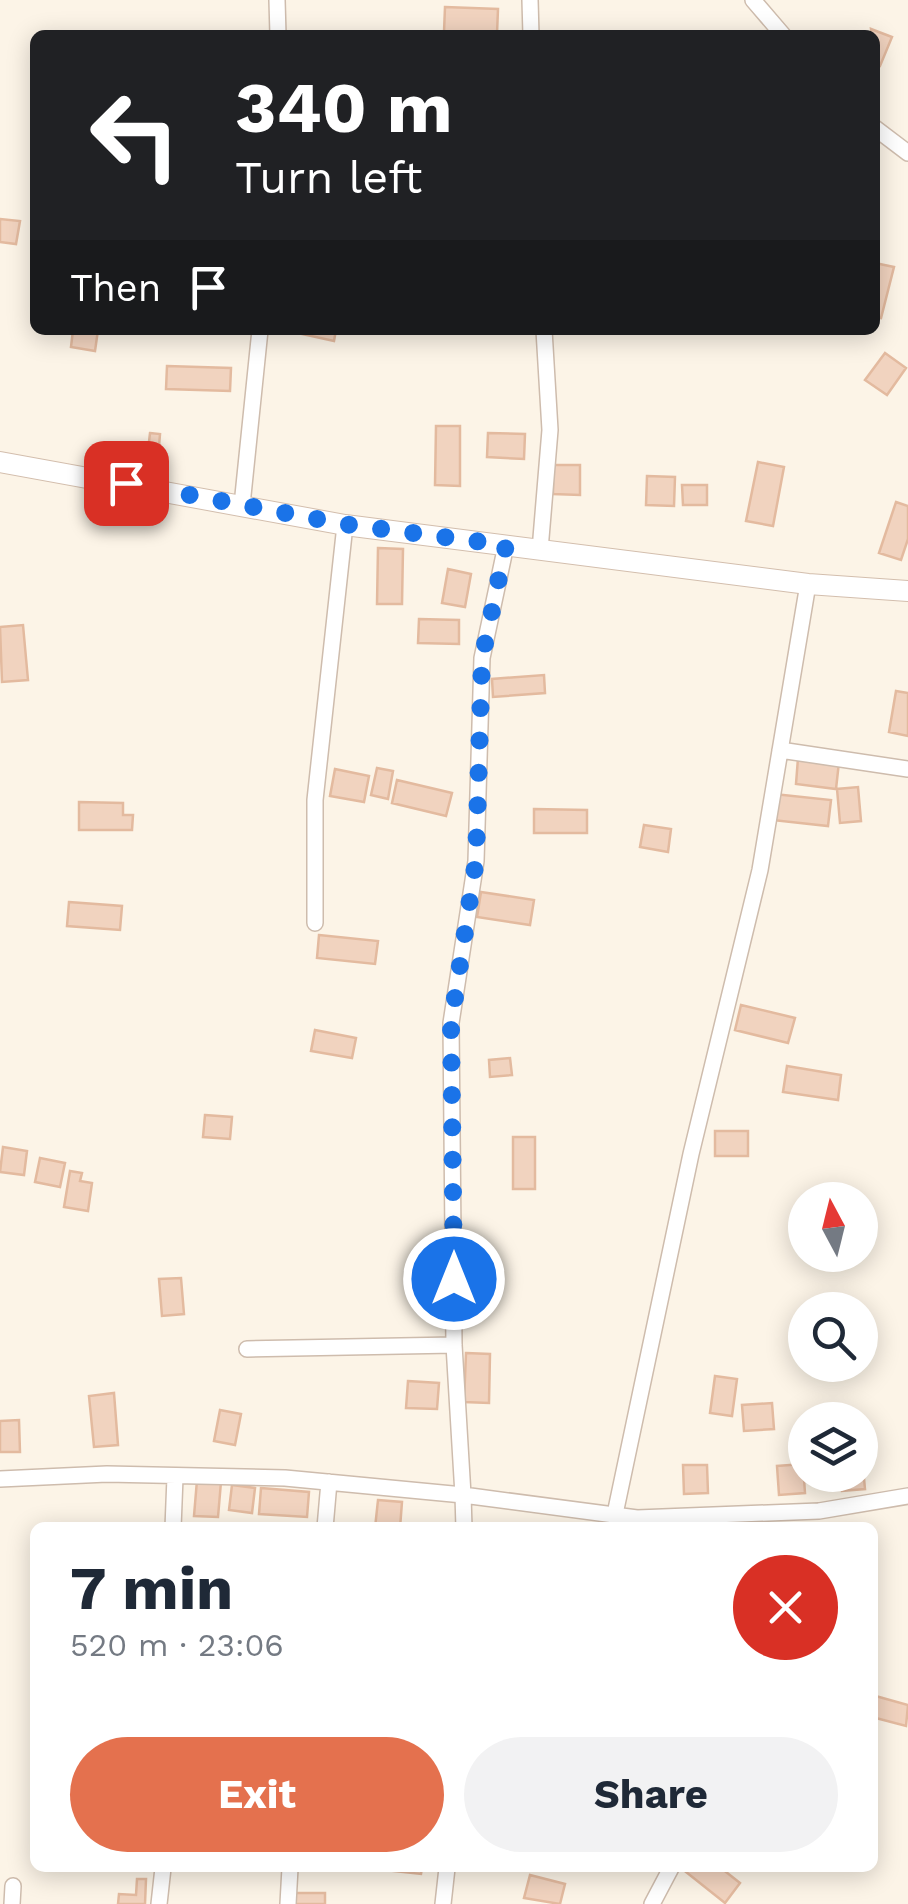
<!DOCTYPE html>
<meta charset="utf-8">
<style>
body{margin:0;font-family:"Work Sans",sans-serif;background:#f2f2f3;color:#1f2937;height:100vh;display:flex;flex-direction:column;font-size:38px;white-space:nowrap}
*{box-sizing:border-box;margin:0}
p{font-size:32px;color:#747a83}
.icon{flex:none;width:55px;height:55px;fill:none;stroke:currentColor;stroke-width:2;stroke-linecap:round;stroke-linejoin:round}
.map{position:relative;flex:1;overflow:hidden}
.drawer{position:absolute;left:30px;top:1522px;width:848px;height:350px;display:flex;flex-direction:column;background:#fff;border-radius:15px;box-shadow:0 5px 25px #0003}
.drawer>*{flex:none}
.hud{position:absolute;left:30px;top:30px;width:850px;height:305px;border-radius:15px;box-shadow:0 5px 25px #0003;background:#202124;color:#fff;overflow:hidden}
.needle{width:65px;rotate:353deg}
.tools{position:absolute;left:788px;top:1182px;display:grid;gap:20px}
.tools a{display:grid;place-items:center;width:90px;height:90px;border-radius:50%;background:#fff;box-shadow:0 5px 25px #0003;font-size:50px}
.pin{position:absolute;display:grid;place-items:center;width:85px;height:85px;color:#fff;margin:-42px;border-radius:20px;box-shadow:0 5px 15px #0006}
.me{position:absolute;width:110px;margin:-55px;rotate:0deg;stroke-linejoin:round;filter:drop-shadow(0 0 8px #0008)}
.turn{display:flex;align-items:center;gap:35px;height:210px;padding:0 40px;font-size:45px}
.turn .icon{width:130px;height:130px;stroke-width:2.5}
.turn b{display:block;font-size:70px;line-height:85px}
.then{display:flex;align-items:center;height:95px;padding:0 40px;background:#0003;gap:20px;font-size:38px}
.round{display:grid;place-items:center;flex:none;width:105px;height:105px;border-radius:52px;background:#f2f2f3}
.head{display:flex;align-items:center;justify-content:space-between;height:170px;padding:0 40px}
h1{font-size:60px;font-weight:700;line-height:75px}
.primary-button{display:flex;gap:20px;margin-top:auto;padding:20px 40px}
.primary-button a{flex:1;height:115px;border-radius:60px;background:#e4714e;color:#fff;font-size:40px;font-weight:700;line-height:115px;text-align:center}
.primary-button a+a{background:#f2f2f3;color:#1f2937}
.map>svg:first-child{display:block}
</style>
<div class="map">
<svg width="908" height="1904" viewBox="0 0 908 1904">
<rect width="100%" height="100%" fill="#fcf4e7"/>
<path fill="#f1d3bf" stroke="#e3ba9f" stroke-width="2.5" d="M445,7l53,2 -1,25 -53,-2z
M871,29l21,8 -12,29 -5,-2z
M0,219l20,2 -4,23 -16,-2z
M875,263l19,4 -13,51 -6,-1z
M73,330h25l-3,21 -24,-4z
M284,330h52l-2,11z
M885,353l21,15 -19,27 -22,-15z
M167,366l64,2 -1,23 -64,-2z
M436,426h24v60l-25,-1z
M150,433l10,1 -2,25h-11z
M488,433l37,1 -1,25 -37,-2z
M758,462l26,5 -11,59 -27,-5z
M553,465h27v30l-27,-1z
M647,476l28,1 -1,29 -28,-1z
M682,485h25v20h-24z
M896,502l12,4v33l-7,21 -22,-7z
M378,548l25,1 -1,55h-25z
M448,569l23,5 -6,33 -23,-4z
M419,619l40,1v24l-41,-1z
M23,625l5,55 -26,2 -2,-55z
M544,675l1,18 -52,4 -1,-18z
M896,691l12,2v43l-19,-4z
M798,758l41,4 -3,27 -40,-5z
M377,768l16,3 -5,28 -17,-4z
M335,769l34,7 -5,26 -34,-6z
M397,780l55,13 -6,23 -54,-13z
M858,787l3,34 -21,2 -3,-34z
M774,794l57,6 -3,26 -56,-6z
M79,802l44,1v12h10l-1,15h-53z
M534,809l53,1v23h-53z
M644,825l27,4 -3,23 -28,-5z
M481,892l53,8 -4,25 -53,-8z
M69,902l53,4 -2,24 -53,-4z
M319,935l59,6 -3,23 -58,-6z
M741,1005l54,13 -7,25 -53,-13z
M315,1030l41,8 -4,20 -41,-7z
M510,1058l2,17 -22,2 -1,-17z
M787,1066l54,9 -3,25 -55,-8z
M205,1115l27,2 -2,22 -27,-2z
M715,1131h33v25h-33z
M513,1137h22v52h-22z
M3,1147l24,4 -3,24 -24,-3z
M40,1158l25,5 -5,24 -25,-5z
M70,1171l12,2 -2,8 12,2 -4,28 -24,-4z
M181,1278l3,36 -22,2 -3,-37z
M466,1353l24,1 -1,49 -25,-1z
M715,1376l22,3 -5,37 -22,-3z
M408,1381l31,2 -2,26 -31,-1z
M114,1393l4,52 -24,2 -5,-51z
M772,1403l2,26 -30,2 -2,-26z
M220,1410l21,4 -6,31 -21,-4z
M19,1420l1,32h-20v-31z
M860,1435l5,54 -23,2 -1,-16h19z
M803,1464l2,29 -26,2 -2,-29z
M683,1465h24l1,28 -24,1z
M197,1480l24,2 -3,35 -24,-1z
M232,1485l23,3 -3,25 -23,-3z
M261,1488l48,4 -2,25 -48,-3z
M378,1500l24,2 -2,26h-25z
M872,1695l36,10 -2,21 -34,-9z
M366,1868h56l-1,6z
M681,1868h40l19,15 -15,20z
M530,1875l35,9 -5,20 -36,-6z
M137,1879h9l-1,25h-27l1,-10 17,1z
M295,1893h30v11h-30z"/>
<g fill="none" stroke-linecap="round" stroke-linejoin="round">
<defs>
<path id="street" d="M277,0l1,35
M530,0l1,35
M753,0l30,35
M875,128l33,25
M242,505l18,-175
M540,550l10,-120 -6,-100
M780,750l128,19
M315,923v-123l30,-275
M247,1349l207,-4
M0,1479l107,-5 178,4 178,17 -9,-150 -3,-322 25,-162 6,-203 24,-113
M615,1514l76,-360 69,-284 48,-286
M173,1528l2,-51
M325,1528l4,-46
M464,1528l-1,-33 174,23 182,-7 89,-15
M12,1904l1,-18
M159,1904l4,-36
M288,1904l2,-36
M443,1904l4,-36
M652,1904l19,-36"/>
<path id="secondary" d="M0,462l345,63 463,59 100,7"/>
</defs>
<use href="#street" stroke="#cebcad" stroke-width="18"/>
<use href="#secondary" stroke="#d3bead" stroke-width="22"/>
<use href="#street" stroke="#fff" stroke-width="15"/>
<use href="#secondary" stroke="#fff" stroke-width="20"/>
</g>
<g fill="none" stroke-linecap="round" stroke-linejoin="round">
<path stroke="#1a73e8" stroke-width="18" stroke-dasharray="0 32.4" d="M126,483l218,41 162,21 -24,113 -6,202 -25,164 3,255"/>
</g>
</svg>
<div class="tools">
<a><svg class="needle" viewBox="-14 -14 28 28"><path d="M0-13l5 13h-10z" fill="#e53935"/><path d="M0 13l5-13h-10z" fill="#747a83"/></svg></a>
<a><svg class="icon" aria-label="search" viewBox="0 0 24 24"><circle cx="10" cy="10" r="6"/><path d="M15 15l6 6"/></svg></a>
<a><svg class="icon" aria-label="layers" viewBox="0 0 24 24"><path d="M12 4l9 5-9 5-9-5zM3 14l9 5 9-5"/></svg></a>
</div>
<div class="pin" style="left:126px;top:483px;background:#d93025"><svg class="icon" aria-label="arrive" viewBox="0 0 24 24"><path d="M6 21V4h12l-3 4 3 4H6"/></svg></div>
<svg class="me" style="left:454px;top:1279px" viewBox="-20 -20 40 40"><circle r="17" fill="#1a73e8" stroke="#fff" stroke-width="3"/><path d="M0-11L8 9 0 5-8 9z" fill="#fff"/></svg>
<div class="hud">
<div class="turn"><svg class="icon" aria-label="left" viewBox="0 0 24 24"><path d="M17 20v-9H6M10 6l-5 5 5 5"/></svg><div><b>340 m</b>Turn left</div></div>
<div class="then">Then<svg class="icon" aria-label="arrive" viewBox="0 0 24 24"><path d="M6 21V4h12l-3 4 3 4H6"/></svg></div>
</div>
<section class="drawer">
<div class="head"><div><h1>7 min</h1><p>520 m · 23:06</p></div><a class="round" style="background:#d93025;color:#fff"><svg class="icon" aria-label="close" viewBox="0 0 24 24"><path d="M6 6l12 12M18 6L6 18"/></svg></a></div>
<div class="primary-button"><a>Exit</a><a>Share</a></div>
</section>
</div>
